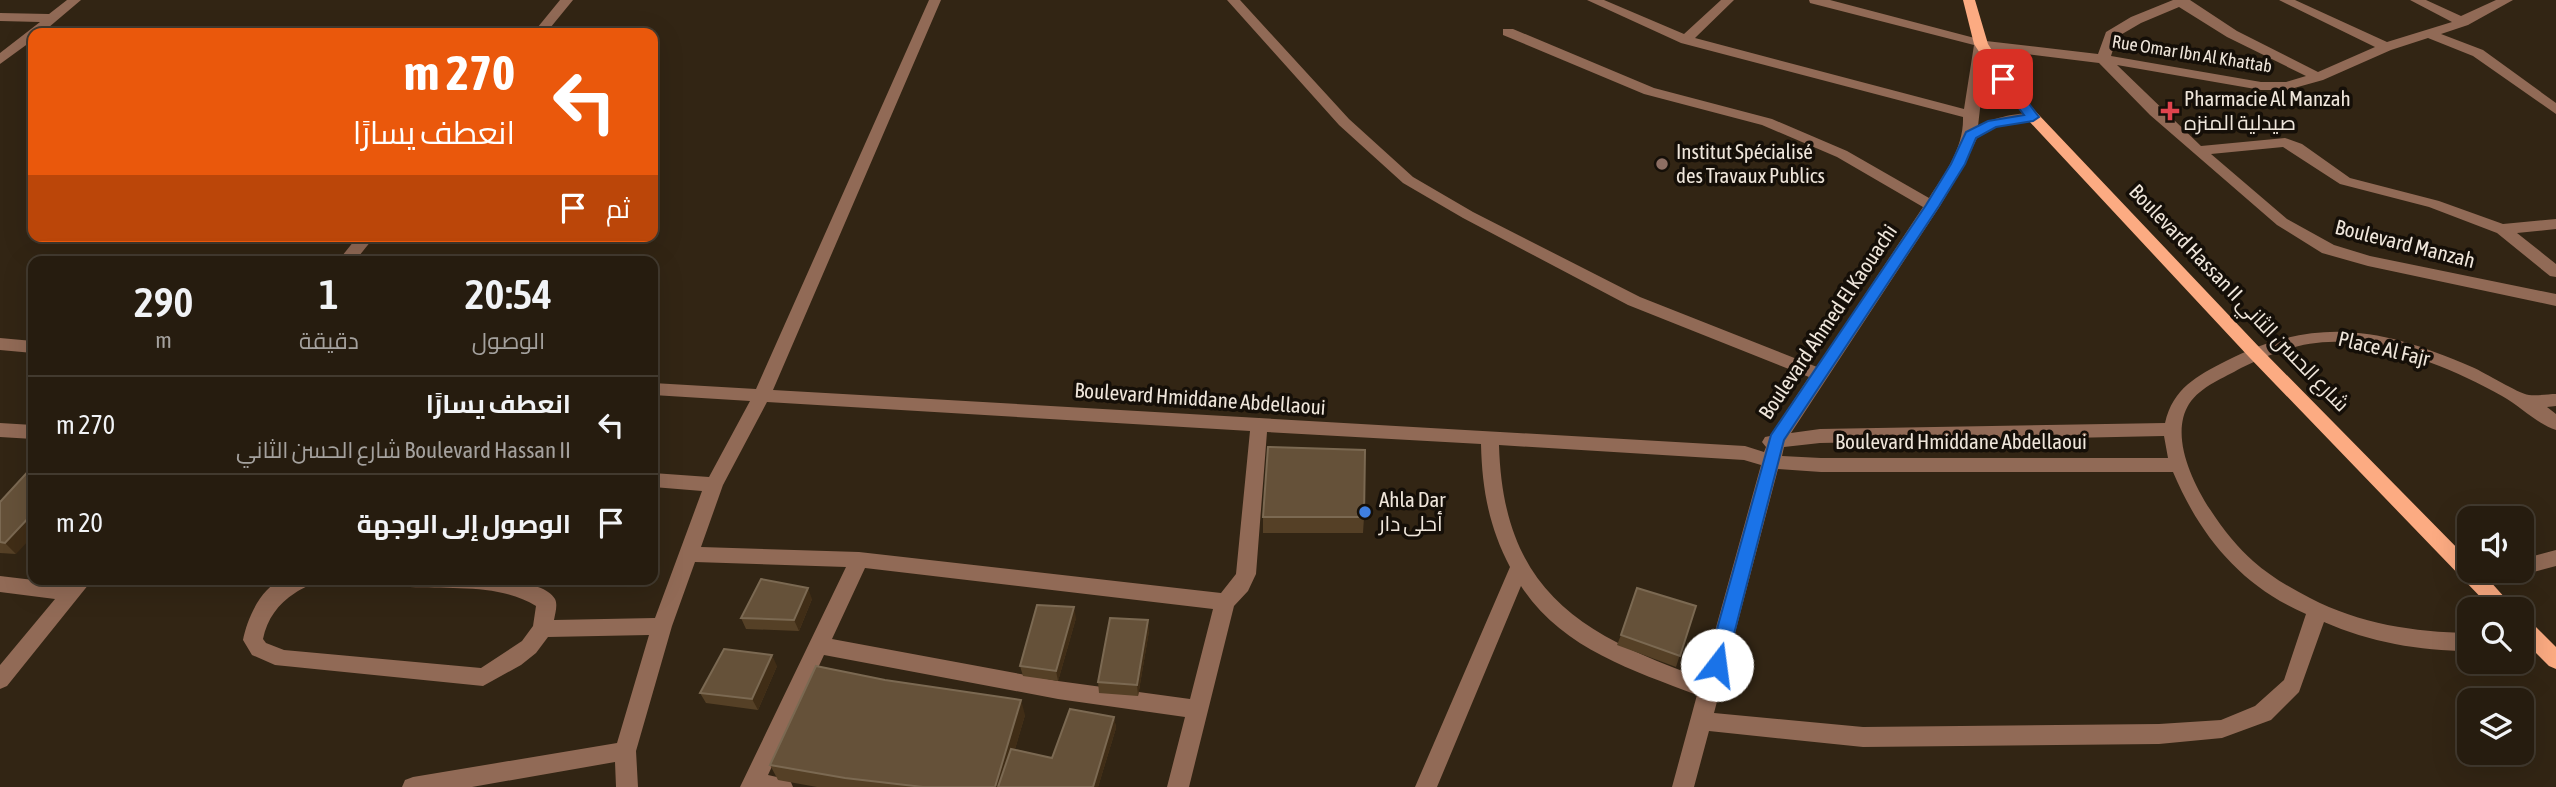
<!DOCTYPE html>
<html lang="ar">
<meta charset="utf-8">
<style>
body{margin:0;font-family:"Asap Condensed",Cairo,sans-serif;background:#2e2518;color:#f1f3f6;direction:rtl;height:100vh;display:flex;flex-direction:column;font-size:26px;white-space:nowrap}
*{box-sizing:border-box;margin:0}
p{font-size:23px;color:#a4a19e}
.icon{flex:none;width:38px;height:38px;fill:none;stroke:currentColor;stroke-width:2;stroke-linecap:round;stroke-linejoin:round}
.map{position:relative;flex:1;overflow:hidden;direction:ltr}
.details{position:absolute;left:28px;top:256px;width:630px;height:329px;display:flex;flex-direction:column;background:#261c0f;border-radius:14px;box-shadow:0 7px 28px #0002,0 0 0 2px #423a2f;direction:rtl}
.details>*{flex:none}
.guide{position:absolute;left:28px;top:28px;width:630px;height:214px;border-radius:14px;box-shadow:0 7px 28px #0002,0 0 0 2px #423a2f;direction:rtl;background:#ea580c;color:#fff;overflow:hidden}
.controls{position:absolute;left:2457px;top:506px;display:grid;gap:14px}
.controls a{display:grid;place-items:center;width:77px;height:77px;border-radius:14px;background:#261c0f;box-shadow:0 7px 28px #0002,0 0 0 2px #423a2f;font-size:35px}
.pin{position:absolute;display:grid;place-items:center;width:60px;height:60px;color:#fff;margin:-30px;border-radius:14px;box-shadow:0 4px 10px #0006}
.me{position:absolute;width:77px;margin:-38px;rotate:15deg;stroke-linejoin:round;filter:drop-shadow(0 0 5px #0008)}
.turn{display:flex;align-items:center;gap:24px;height:147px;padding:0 28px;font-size:32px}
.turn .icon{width:91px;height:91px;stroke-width:2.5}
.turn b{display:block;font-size:49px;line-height:60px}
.then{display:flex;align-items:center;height:66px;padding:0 28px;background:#0003;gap:14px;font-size:26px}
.eta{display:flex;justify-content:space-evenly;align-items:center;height:119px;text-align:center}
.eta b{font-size:42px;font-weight:600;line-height:49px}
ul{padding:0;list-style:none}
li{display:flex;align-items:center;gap:21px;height:98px;padding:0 28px;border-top:2px solid #423a2f}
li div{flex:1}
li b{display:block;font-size:26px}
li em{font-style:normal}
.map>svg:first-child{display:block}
</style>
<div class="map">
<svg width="2556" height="787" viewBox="0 0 2556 787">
<rect width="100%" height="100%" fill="#322514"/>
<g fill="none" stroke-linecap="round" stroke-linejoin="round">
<path fill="#916a56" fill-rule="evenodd" d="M67,0h14l-39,33h-9v7l-33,24v-11l40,-31 -40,-1v-8l49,1z
M560,0h13l-27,33h-13z
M929,0h12l-168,390 972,56 19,6 2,-5 -4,-5 3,-5 5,-1 39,-59 -181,-72 -165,-87 -60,-35 -64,-58 -112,-125h13l109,119 64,58 60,35 167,85 177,70 106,-160 -86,-50 -75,-32 -118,-31 -141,-59v-6h10l141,59 118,31 75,32 82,47c16,-25 35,-50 34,-81l-282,-74 -94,-43h17l80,34 37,-34h13l-39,38 269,71 10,-64 -164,-42 -1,-3h21l156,41 112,13 8,-22 25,-15 42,-17h17l47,31 81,41 57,-25 -96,-47h16l92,42 65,-20 -42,-22h16l35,16 35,-16h17l-45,25 -27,9 42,16 73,53v11l-83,-58 -45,-18 -37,12 -68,30 -36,10h-26l-144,-25 84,81 84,-8 17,6 48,34 89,23 64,23 53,-5v10l-39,4 39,31v13l-6,-1 -53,-43 -68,-26 -89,-23 -57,-37 -72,7 76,65 47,26 36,11 186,38v12l-188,-40 -46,-13 -45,-28 -127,-110 -51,-52 -112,-14 -9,77c12,-7 51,-18 62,-9l-7,4 -36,6 -20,11 -12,26 -25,42 -149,227 29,-4 345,-6c8,-35 32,-47 61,-62 91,-46 156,-33 246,6 14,6 45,26 57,28 9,1 19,-1 27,-1v12l-9,1 9,7v16c-19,-6 -36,-24 -54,-34 -45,-25 -97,-47 -149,-53 -40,-5 -76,7 -112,25 -17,10 -40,18 -52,36 -28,45 30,127 64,157 17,15 37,27 57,37 50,26 104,34 159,35v18c-49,0 -100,-9 -145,-29l-25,70 -28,28 -49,18 -63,6 -296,3 -154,-16 -15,56h-22l25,-92c-65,-25 -136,-47 -176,-109l-84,201h-22l95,-220c-21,-40 -28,-78 -29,-123l-214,-12 -11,142 -8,17 -14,15 -45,181h-22l18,-70 -127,-18 -234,-44 -56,120 22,5 3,7h-53l106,-220 -151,-5 -23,64 -36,125 2,36h-22l-1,-25 -143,25h-70l3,-7 8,-3 204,-34 32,-108 -101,2 -12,16 -15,12 -38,21 -208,-21 -23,-10 -9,-15c4,-21 18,-54 41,-61 8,-2 20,0 29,0 -4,8 -11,9 -18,14 -17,11 -28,26 -32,46l3,4 18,7 197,18 41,-27 11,-15 3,-20c-34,-22 -86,-17 -126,-19l-7,-2 -3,-6c30,0 140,-8 155,20 3,6 0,15 -1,21l101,-2 47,-127 -49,-4v-14l56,4 41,-76 -97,-6v-12l103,6zM2179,7l48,30 79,39 -20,6h-25l-150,-26 6,-19 24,-14zM767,402l483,29 -14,143 -15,19 -362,-41 -158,-5 22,-62zM2164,436l4,22h-347l-39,-2 2,-9 36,-4zM1499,445l245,15 17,5 -59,213c-124,-44 -199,-89 -203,-233zM1778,469l43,3h352c27,64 68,114 133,142l-22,66 -29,26 -34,14 -62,4 -296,3 -149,-14zM865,568l348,41 -23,90 -132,-18 -226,-42z
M358,236h17l-20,25h-17z
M0,338l33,3v12l-33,-3z
M0,423l33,2v14l-33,-2z
M2556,550v16l-34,9 -8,-5h8v-11z
M2469,570h44l-3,6 -37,9 -7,-2 -3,-6z
M0,576l67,8 4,-5h22l-86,107 -7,3v-24l55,-66 -55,-7z"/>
<path fill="#fcab82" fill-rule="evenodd" d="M1963,0h12l13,44 29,46 21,24 223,235 208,211v10h11l35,39h-23l-243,-252 -221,-237 -21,-25 -33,-51z
M2522,618l7,2 27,27v22l-7,-3 -27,-27z"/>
</g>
<path fill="#554026" d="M0,502l16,52 -16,-1z
M1263,517h101l-1,16h-100z
M136,579h49l-2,3z
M812,599l-13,32 -53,-2 -5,-11z
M1696,606l-20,61 -59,-22 4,-10z
M1076,618l-18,63 -35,-5 -3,-10z
M1149,631l-11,65 -39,-3 -1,-11z
M777,666l-19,44 -52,-7 -6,-10z
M1025,715l-10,34 37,9 62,-41 2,11 -18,59h-281l-39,-7 -8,-15z"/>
<path fill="#402d16" d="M33,513v23l-17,18 -11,-11z
M808,588l4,11 -13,32 -5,-11z
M1074,607l2,11 -18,63 -2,-10z
M1148,620l1,11 -11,65 -1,-11z
M772,655l5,11 -19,44 -6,-11z
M1021,700l4,15 -21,72h-9z
M1114,717l2,11 -18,59h-5z"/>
<path fill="#655139" stroke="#7b6952" stroke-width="2" d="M1268,447l97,3 -1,67h-101z
M33,466v47l-28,30 -5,-1v-40z
M761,579l47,9 -14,32 -53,-2z
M1637,588l59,18 -16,50 -59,-21z
M1037,605l37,2 -18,64 -36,-5z
M1110,618l38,2 -11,65 -39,-3z
M724,649l48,6 -20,44 -52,-6z
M816,666l69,14 136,20 -26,87h-72l-78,-9 -75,-13z
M1070,709l44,8 -21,70h-95l13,-38 41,9z"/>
<path fill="#1a73e8" stroke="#114b97" stroke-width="2" d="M2003,75l5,1 31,41 -6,4 -37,6 -20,11 -11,26 -26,42 -155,234 -58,225 -3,6 -6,2 -7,-2 -3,-6 64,-230 155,-230 25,-41 15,-32 22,-11 36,-6 -27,-36z"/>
<path fill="#e0444e" stroke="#150f08" stroke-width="2.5" d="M2166.5 100.5h7v7h7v7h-7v7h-7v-7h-7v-7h7z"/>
<circle fill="#8d6e63" stroke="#150f08" stroke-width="2.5" cx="1662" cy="164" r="7"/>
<circle fill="#3f7fe0" stroke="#150f08" stroke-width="2.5" cx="1365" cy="512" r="7"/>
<g text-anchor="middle" stroke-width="7" stroke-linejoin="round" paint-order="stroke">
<g font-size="18" fill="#efe6db" stroke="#150f08">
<text transform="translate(2192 54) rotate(9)" y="6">Rue Omar Ibn Al Khattab</text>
</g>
<g font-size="21" fill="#efe6db" stroke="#150f08" text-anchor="start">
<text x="2184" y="106">Pharmacie Al Manzah<tspan x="2184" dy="24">صيدلية المنزه</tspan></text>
<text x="1676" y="159">Institut Spécialisé<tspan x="1676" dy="24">des Travaux Publics</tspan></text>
<text x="1379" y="507">Ahla Dar<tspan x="1379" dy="24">أحلى دار</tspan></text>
</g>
<g font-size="21" fill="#efe6db" stroke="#150f08">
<text transform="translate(2405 244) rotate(14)" y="7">Boulevard Manzah</text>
<text transform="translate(2239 298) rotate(46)" y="7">Boulevard Hassan II شارع الحسن الثاني</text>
<text transform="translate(1828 322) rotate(-56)" y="7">Boulevard Ahmed El Kaouachi</text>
<text transform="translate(2384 349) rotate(13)" y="7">Place Al Fajr</text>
<text transform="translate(1200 399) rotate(4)" y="7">Boulevard Hmiddane Abdellaoui</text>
<text x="1961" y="449">Boulevard Hmiddane Abdellaoui</text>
</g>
</g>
</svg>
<div class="controls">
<a><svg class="icon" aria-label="sound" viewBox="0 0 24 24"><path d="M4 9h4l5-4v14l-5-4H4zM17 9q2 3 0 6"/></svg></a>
<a><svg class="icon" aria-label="search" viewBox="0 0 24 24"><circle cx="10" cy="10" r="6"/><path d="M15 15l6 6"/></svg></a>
<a><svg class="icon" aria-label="layers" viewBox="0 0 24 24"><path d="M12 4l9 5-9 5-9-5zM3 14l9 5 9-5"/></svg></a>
</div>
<div class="pin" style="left:2003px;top:79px;background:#d93025"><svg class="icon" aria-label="arrive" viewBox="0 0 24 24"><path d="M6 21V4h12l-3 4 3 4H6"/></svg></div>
<svg class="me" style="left:1717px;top:665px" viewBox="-20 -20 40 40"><circle r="19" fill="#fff"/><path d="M0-13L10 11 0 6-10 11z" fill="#1a73e8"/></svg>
<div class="guide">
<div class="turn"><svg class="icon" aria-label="left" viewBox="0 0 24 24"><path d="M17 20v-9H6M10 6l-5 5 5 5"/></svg><div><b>270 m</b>انعطف يسارًا</div></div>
<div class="then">ثم<svg class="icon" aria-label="arrive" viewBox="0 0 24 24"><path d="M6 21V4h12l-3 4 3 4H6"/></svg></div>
</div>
<section class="details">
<div class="eta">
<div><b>20:54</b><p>الوصول</p></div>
<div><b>1</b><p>دقيقة</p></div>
<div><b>290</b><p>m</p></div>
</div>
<ul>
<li><svg class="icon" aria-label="left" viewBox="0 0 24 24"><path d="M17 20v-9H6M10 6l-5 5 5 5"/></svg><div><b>انعطف يسارًا</b><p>Boulevard Hassan II شارع الحسن الثاني</p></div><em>270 m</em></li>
<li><svg class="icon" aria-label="arrive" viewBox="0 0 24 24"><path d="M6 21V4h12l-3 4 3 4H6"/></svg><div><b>الوصول إلى الوجهة</b></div><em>20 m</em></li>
</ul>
</section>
</div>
